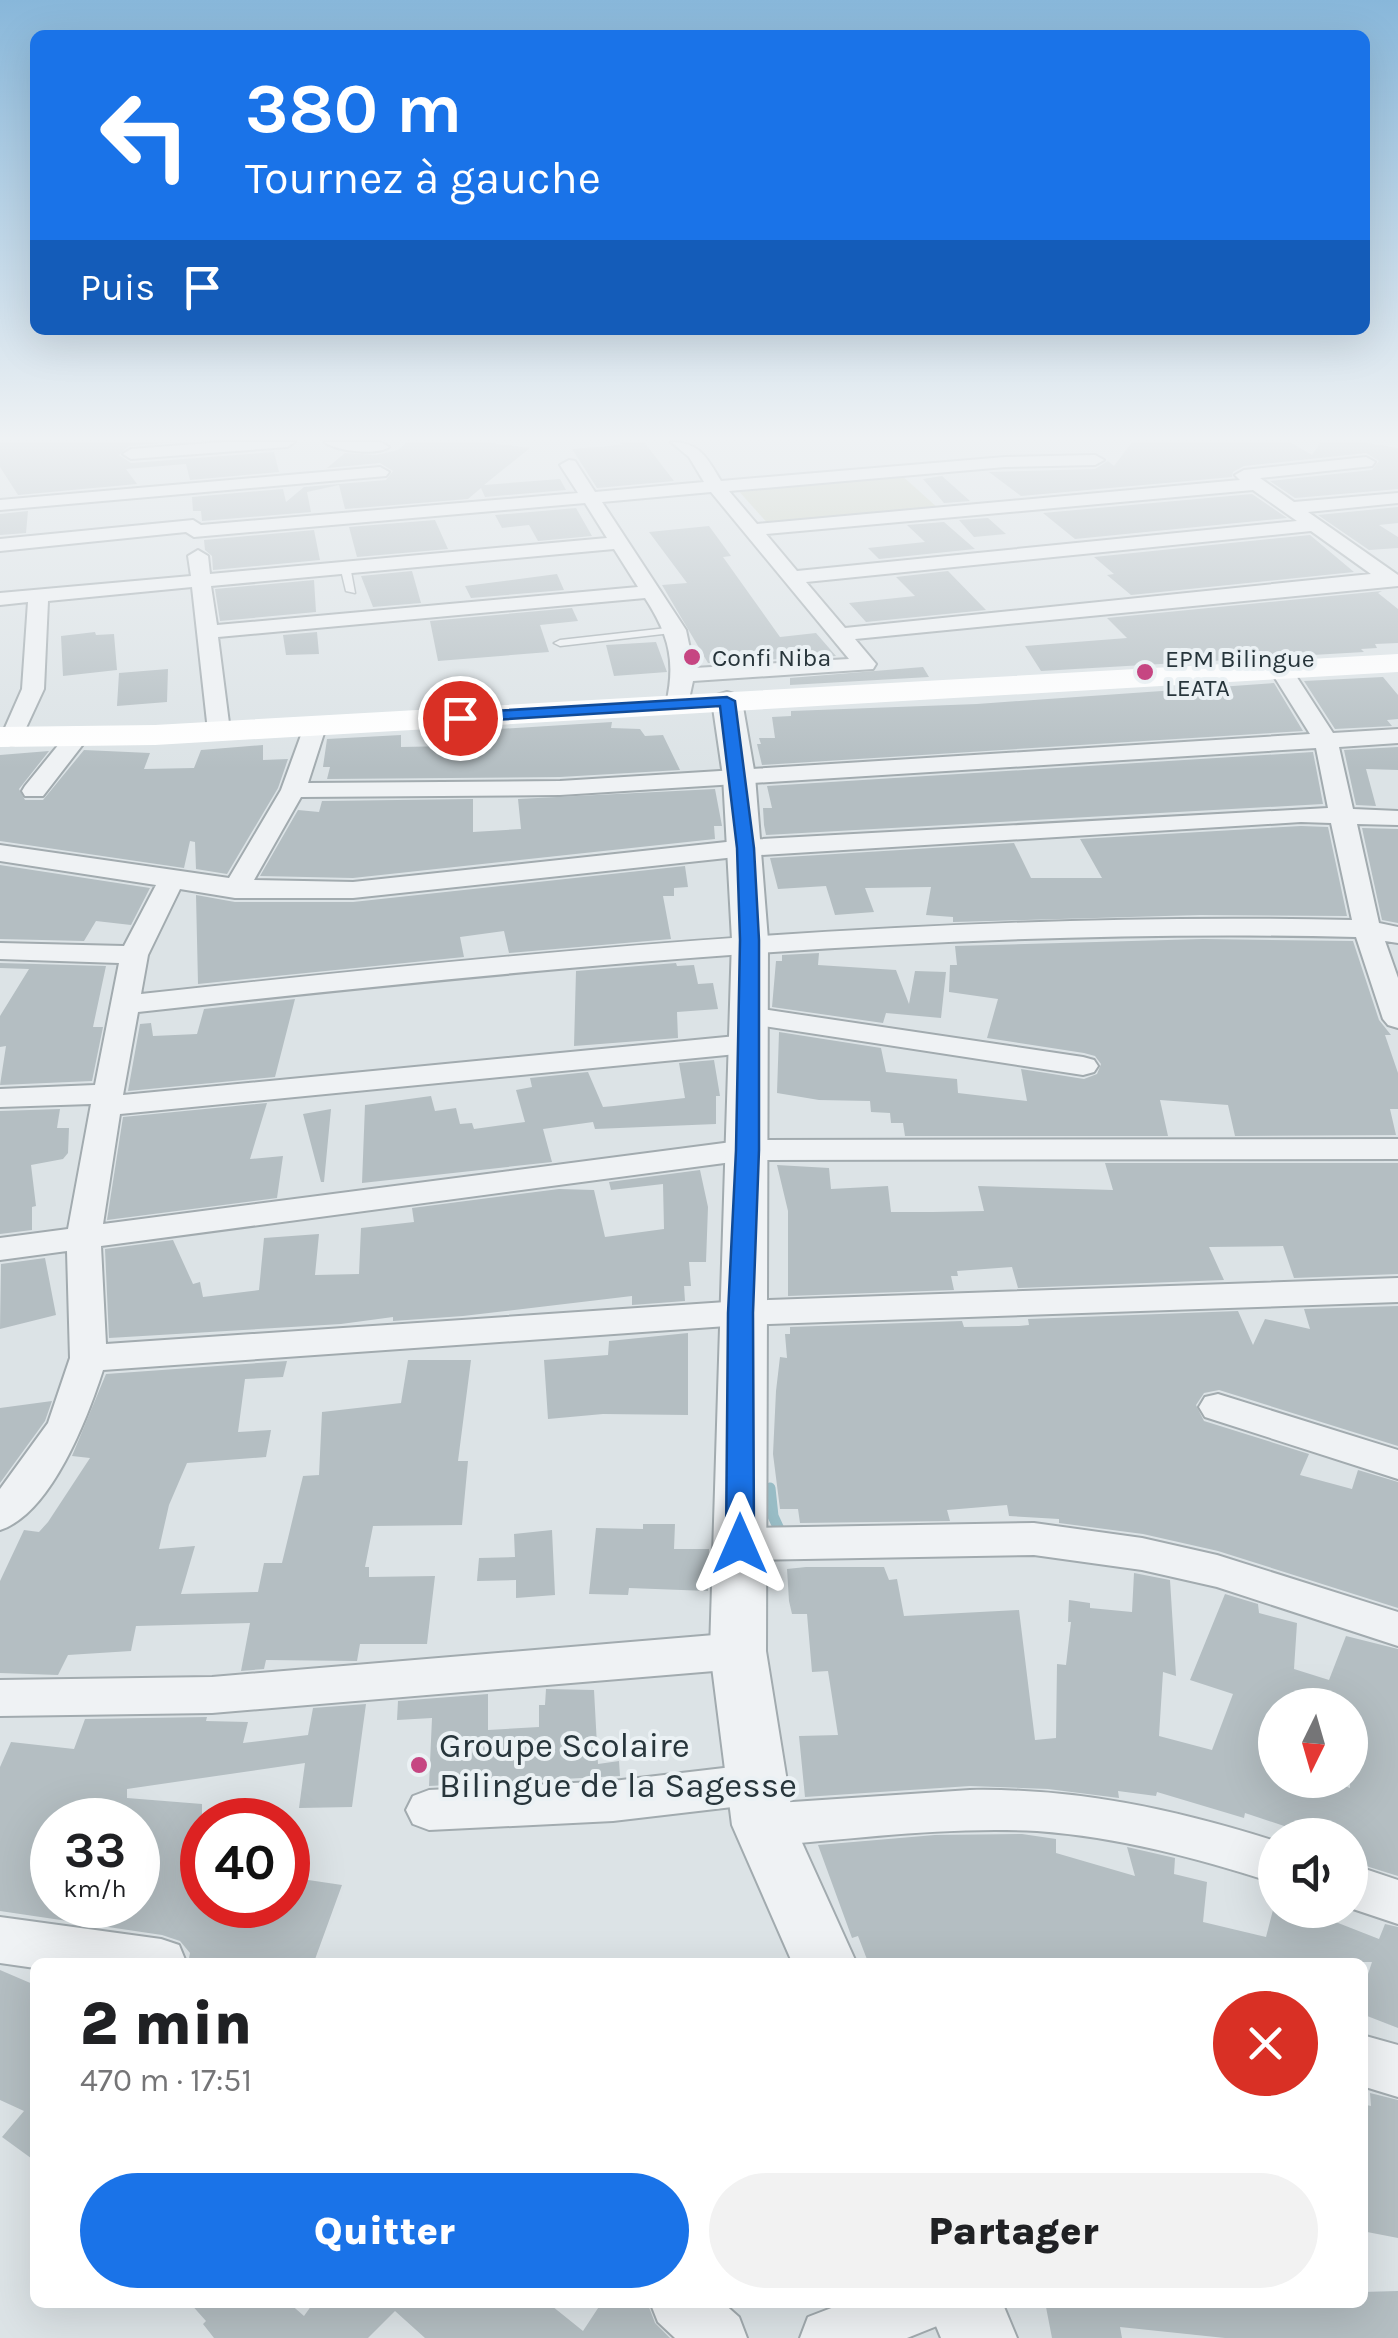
<!DOCTYPE html>
<html lang="fr">
<meta charset="utf-8">
<style>
body{margin:0;font-family:Karla,sans-serif;background:#f2f2f2;color:#202124;height:100vh;display:flex;flex-direction:column;font-size:38px;white-space:nowrap}
*{box-sizing:border-box;margin:0}
p{font-size:32px;color:#757577}
.icon{flex:none;width:55px;height:55px;fill:none;stroke:currentColor;stroke-width:2;stroke-linecap:round;stroke-linejoin:round}
.map{position:relative;flex:1;overflow:hidden}
.details{position:absolute;left:30px;top:1958px;width:1338px;height:350px;display:flex;flex-direction:column;background:#fff;border-radius:15px;box-shadow:0 10px 40px #0002}
.details>*{flex:none}
.hud{position:absolute;left:30px;top:30px;width:1340px;height:305px;border-radius:15px;box-shadow:0 10px 40px #0002;background:#1a73e8;color:#fff;overflow:hidden}
.needle{width:65px;rotate:185deg}
.tools{position:absolute;left:1258px;top:1688px;display:grid;gap:20px}
.tools a{display:grid;place-items:center;width:110px;height:110px;border-radius:50%;background:#fff;box-shadow:0 10px 40px #0002;font-size:50px}
.speed{position:absolute;left:30px;top:1798px;display:flex;gap:20px;font-size:50px;font-weight:700;text-align:center}
.speed>*{display:grid;place-content:center;width:130px;height:130px;border-radius:50%;background:#fff;box-shadow:0 10px 40px #0002;line-height:1}
.speed small{font-size:25px;font-weight:400}
.speed .limit{border:15px solid #d22;background:#fff;color:#111}
.pin{position:absolute;display:grid;place-items:center;width:85px;height:85px;color:#fff;margin:-42px;border:5px solid #fff;border-radius:50%;box-shadow:0 2px 10px #0007}
.me{position:absolute;width:110px;margin:-55px;rotate:0deg;stroke-linejoin:round;filter:drop-shadow(0 0 8px #0008)}
.turn{display:flex;align-items:center;gap:35px;height:210px;padding:0 50px;font-size:45px}
.turn .icon{width:130px;height:130px;stroke-width:2.5}
.turn b{display:block;font-size:70px;line-height:85px}
.then{display:flex;align-items:center;height:95px;padding:0 50px;background:#0003;gap:20px;font-size:38px}
.round{display:grid;place-items:center;flex:none;width:105px;height:105px;border-radius:52px;background:#f2f2f2}
.head{display:flex;align-items:center;justify-content:space-between;height:170px;padding:0 50px}
h1{font-size:60px;font-weight:800;line-height:75px}
.button{display:flex;gap:20px;margin-top:auto;padding:20px 50px}
.button a{flex:1;height:115px;border-radius:60px;background:#1a73e8;color:#fff;font-size:40px;font-weight:800;line-height:115px;text-align:center}
.button a+a{background:#f2f2f2;color:#202124}
.map>svg:first-child{display:block}
</style>
<div class="map">
<svg width="1398" height="2338" viewBox="0 0 1398 2338">
<rect width="100%" height="100%" fill="#dce3e6"/>
<path fill="#c8cfbe" d="M899,473l40,36 -169,17 -34,-38z"/>
<g fill="none" stroke-linecap="round" stroke-linejoin="round">
<path stroke="#98bcc5" stroke-width="11" d="M770,1488l3,28 10,22"/>
</g>
<path fill="#b4bec2" fill-rule="evenodd" d="M0,442h175l-46,4 -10,9 12,8 143,-11 5,20 -89,8 -4,-16 -60,5 11,15 -119,11 -18,-28z
M407,442h77l46,6 -46,37 76,-6 6,11 -81,7 -4,-9 -13,11 -123,10 -6,-24 -32,7 4,20 -109,9 -1,-10h-8l-1,-14 91,-8 3,13 18,-15 82,-7 7,-9 -13,-8 -53,5 18,-15 31,2 22,-5z
M619,442h25l30,39 -77,7 -25,-39 50,-4z
M1132,442h158l22,13 9,-13h40l37,6v41l-103,9 -25,-17 102,-11 7,-9 -13,-8 -122,13 -11,6 -1,5 -211,19 -32,-24 106,-3 13,-8 6,5z
M942,476l28,25 -26,2 -21,-24z
M1252,494l35,24 -212,21 -32,-26z
M1398,507v16l-19,2 19,12v11l-29,2 -51,-35z
M576,508l16,28 -54,5 -9,-16 -27,3 -7,-13z
M28,511l-2,22 -26,2v-21z
M988,518l18,16 -32,3 -15,-17z
M435,520l13,29 -91,8 -8,-30z
M944,522l31,27 -96,10 -11,-11 57,-6 -18,-17z
M709,526l22,30 -8,1 57,80 36,-4 20,23 -128,7 -46,-78 25,-2 -38,-51z
M314,530l6,30 -107,10 -1,-14 -7,-6 -1,-10z
M1310,535l44,37 -223,23 -24,-20 7,-1 -20,-17z
M412,571l9,32 -48,4 -12,-31z
M948,571l38,39 -120,12 -17,-19 66,-7 -19,-19z
M557,574l7,16 -93,8 -6,-12z
M314,580l2,32 -96,9 -5,-32z
M1382,591l-4,2 20,16v34l-23,1 2,4 -16,1 3,3 -323,19 -16,-25 102,-8 -20,-20z
M572,608l6,13 -38,4 9,27 -111,9 -8,-40z
M95,632l1,3 18,-1 3,36 -54,6 -2,-40z
M317,632l2,22 -33,1 -3,-20z
M656,642l11,30 -53,4 -8,-31z
M923,667l6,10 -139,8v-7z
M168,669l-1,33 -50,4 2,-33z
M1383,677l15,18v24l-11,1 5,6 -57,3 -31,-48z
M1274,683l29,48 -541,34 -5,-21h4l-2,-6h16l-3,-21 19,-1v-5l186,-7z
M612,722l-1,6 29,1 5,7 18,-1 17,35 -120,7 -233,2 3,-12h-7l4,-28 74,-4v12l50,-1v-14z
M263,745v15l25,-1 -10,29 -51,86 -31,-5 -1,-27 -5,-1 -6,27 -184,-27v-86l49,-4 -30,38 6,11h18l41,-50 66,3 -6,16 50,-1 7,-18z
M1398,747v23l-32,-1 10,37 -20,-1 -12,-55z
M1313,752l10,52 -557,31 -2,-10 -1,-17h9l-5,-22z
M715,789l7,37h-8l1,13 -362,39 -93,-2 38,-66 21,2 3,-11 151,-2v33l48,-3 -3,-30z
M1301,826l27,1 19,89 -147,-1 -247,7v-5l-27,-2 5,-28 -66,1 9,24 -39,3 -9,-29 -48,3 -8,-31 244,-15 17,35h71l-22,-39z
M1362,828l36,1v94l-16,-3z
M0,865l150,23 -19,37 -35,-4 -12,20 -84,-2z
M685,866l3,21 -14,1v8h-11l8,43 -162,14 -5,-22 -44,6 4,20 -266,27 -2,-89 39,7h118z
M1203,939l150,2 26,79 12,15h-6l13,38v36h-8l6,26 -161,1 -7,-31 -68,-5 8,36h-263l-2,-13h-12l-1,-10 -19,-1 -1,-11 -51,-1 -42,-7 2,-61 102,16 5,24 71,7 1,14 69,8 -6,-32 63,10 13,-5 4,-10 -6,-8 -11,-3 -97,-15 11,-39 -49,-7 1,-27h7l-2,-19z
M819,953l-1,12 78,5 13,34 6,-33 31,1 -5,46 -55,-5 -3,10 -111,-16 4,-46h6v-6z
M0,963l106,3 -13,61h10l-11,54 -92,4 6,-39 -6,1v-31l29,-47 -29,-1z
M676,963l1,3 17,-1 4,19 15,-1 5,26 -41,3 1,26 -104,8 2,-75z
M295,999l-20,78 -147,14 12,-67 11,-1 2,13 44,-2 7,-25z
M714,1060l6,36h-4v28l-121,5 -2,-7 -50,7 9,33 -190,21 3,-78 66,-9 4,15 21,-3 4,16 12,-1 2,6 51,-7 -9,-32 16,-3 -2,-9 58,-6 15,35 11,-1 71,-8 -6,-35z
M267,1103l-17,56 33,-3 -6,42 -170,22 16,-103z
M60,1109l-3,19h12l-1,25 -5,6 -32,6 5,41 -4,1v23l-32,4v-123z
M331,1109l-7,73h-3l-18,-68z
M1105,1163h293v111l-104,4 -11,-32 -74,1 15,33 -206,8 -6,-21 -55,4 1,5h-7l3,14 -166,6v-85l-11,-46 52,3 2,21 57,-3 3,26h42l51,-1 -6,-25 135,4z
M700,1170l8,37 -2,55h-17l2,24h-7l1,15 -53,4v-9l-169,20 -70,5v-4l-52,7 -232,14 -4,-89 68,-9 20,44 7,-2 3,15 56,-7 5,-52 55,-4 -4,41 44,-1 2,-46 53,-6 -2,-14 147,-19 35,1 11,47 59,-8 -1,-45 -52,6 -2,-8z
M45,1258l11,57 -56,14 1,-65z
M1398,1306v140l-179,-56 -15,3 -8,12 8,16 105,33 -9,21 52,14 6,-19 40,12v126l-180,-57 -75,-17 -84,-11v-4l-50,-3 -2,-11 -60,5 3,11 -150,2 -2,-14h-18l-7,-55 3,-63 4,-34 7,1 -2,-24h5v-7l172,-6 2,6 55,-1 10,-1 -1,-6 210,-8 15,34 12,-26 45,10 -6,-20z
M688,1333v82l-85,-1 -55,5 -4,-59 64,-5 1,-14z
M408,1360h63l-13,101h10l-6,64 -89,1 -8,41h4v10l66,-1 -8,68h-67l-3,17 -91,-1 -2,9 -23,2 9,-48 -114,3 -5,25 -63,4 -10,20 -58,-2v-92l24,-51 15,2 9,-10 42,-64 -18,-2 34,-82 181,-13 -4,16 -38,2 -7,53 33,-2 -5,27 -79,6 -18,42 -10,44 36,-3 -14,48 77,-2 6,-29h18l21,-87 16,-1 3,-63 79,-9z
M52,1401l-7,20 -45,62v-75z
M643,1524h32l-1,25h35l-1,42 -79,-3 -1,7 -39,-1 7,-66 47,1z
M552,1530l3,65 -39,3v-18l-39,1 2,-23 36,-1 -1,-23z
M806,1567h78l5,13 8,-1 7,37 115,-6 16,130 21,-2 1,-74 9,1 5,-43h-3l1,-22 21,3v5l42,4 2,-39 36,7 6,96 -13,-4 -4,64 53,14 21,-56 -43,-14 35,-86 33,10 1,9 38,10 -3,46 35,11 17,-44 52,13v227l-48,-15v-26h-39l-66,-22 -1,5 -87,-26 -1,4 -38,-5 1,7 -71,-9 -78,-3 -165,11 -6,-61 39,-1 -10,-64 -16,1 -5,-58h-15l-3,-13 -2,-32zM1275,1705h75v83l-21,-8h-54z
M546,1689l48,1 4,74 21,-3 1,15 -191,10 3,-68 -35,2 1,-19 90,-7v36l51,-3v-22h6z
M366,1704l-14,103 -53,1 6,-45 -178,26v9l75,6v101h86v-28l54,8 -28,77h-96l-29,-4 1,-5 -10,-12 -18,-6 -162,-24v-144l11,-25 63,7 11,-30 122,-2 -1,4 42,1 -5,21 65,-8 5,-27zM52,1820h86v85h-86z
M1022,1834l34,5v14l79,23 -8,-29 48,11 -1,16 33,8 -4,40 63,15 7,-27h32l74,29 6,-15 13,3v101l-36,-14 3,-31 7,-21h-504l-10,-26 -6,2 -34,-93 117,-10z
M0,1970l35,15v176l-33,-24 22,-26 -24,-11z
M1370,2093l28,7v138l-36,-7v-127l9,2z
M1398,2291v47h-173l-105,-11 2,11h-70l-7,-36 275,3 42,-3v-10z
M189,2302h99l16,14 10,-14h233l36,29 19,-29h45l8,21 15,15h-245l-30,-27 -27,27h-154l-11,-14 3,-3z"/>
<g fill="none" stroke-linecap="round" stroke-linejoin="round">
<defs>
<path id="service" d="M345,563l5,3 5,27 -9,-2 -6,-25z
M676,627l4,1v4l-120,14 -6,-3 6,-3z"/>
<path id="minor" d="M223,442h72l-8,5 -156,12 -8,-5 8,-5z
M324,442h56l9,5c-13,9 -52,4 -65,-5z
M671,442c29,0 36,16 50,39l284,-24 90,-2 9,5 -9,5 -90,2 -276,24 28,33 483,-44 -5,-5 9,-5 122,-13 9,5 -3,4 -112,12 34,24 104,-9v10l-90,9 90,63v11l-543,53 21,25 -3,5 -180,12 -5,23 -11,7 -11,-7c10,-43 3,-69 -21,-106l-427,39 12,94 -11,7 -11,-7 -16,-144 -144,14 -4,88 -25,54 -8,2 -11,-6 22,-50 6,-87 -28,3v-12l191,-17 -3,-20 10,-6 10,6 2,18 397,-36 -22,-35 -391,34 -8,-5 -186,19v-12l193,-19 8,5 377,-32 -18,-28 9,-5 6,1 20,31 109,-10 -15,-25zM1253,490l44,31 -500,50 -31,-37zM711,492l138,167 -155,9 -8,-38 -84,-128zM1311,531l60,43 -526,54 -39,-46zM614,549l24,38 -421,38 -6,-39z
M380,467l9,5 -3,4 -386,34v-10z
M1281,664l8,1 44,68 65,-4v14l-59,4 14,62 45,2v14l-41,-1 22,99 19,4v16l-13,-2 13,37v50l-10,-3 -5,-6 -27,-82c-410,-10 -811,30 -1218,75l-15,83 624,-60 11,3 4,6 -4,6 -11,3 -627,61 -17,110 644,-84 651,-1v20l-651,1 -646,86 5,98 635,-43 657,-23v24l-657,23 -638,45c-15,47 -52,144 -103,160v-41l48,-66 22,-65 -3,-107 -67,9v-22l68,-9 23,-125 -91,3v-18l95,-4 24,-122 -119,-4v-16l124,3 32,-61 -156,-24v-16l229,33 52,-88 23,-63 11,-7 11,7 -18,56 252,-2 750,-47 -40,-64zM1316,748l12,60 -583,32 -392,42 -99,-2 47,-83 259,-2zM1301,822l30,1 21,97c-406,-9 -808,30 -1211,74l7,-39 32,-66 55,9h118l392,-42z
M76,731l12,7 -4,5 -41,53h-18l-3,-5 3,-5 43,-53z
M748,1007l335,50 11,3 4,6 -4,6 -11,3 -345,-53 -5,-6 5,-6z
M1218,1394l180,56v29l-193,-62 -6,-10 6,-10z
M1034,1523l108,15 75,17 181,57v34l-181,-59 -75,-17 -108,-15 -294,5 -14,-5 -6,-11 6,-11 14,-5z
M738,1633l15,6 7,12 -7,12 -15,6 -526,44 -212,3v-36l212,-3z
M758,1764l16,6 7,14 -7,14 -16,6 -145,17 -184,9 -16,-6 -7,-14 7,-14 16,-6 184,-9z
M970,1790c105,-2 204,19 305,51v42c-78,-25 -156,-46 -238,-52 -91,-5 -183,8 -274,15l-17,-6 -6,-15 6,-15 17,-6z
M1350,1864l48,16v44l-48,-16z
M0,1917l161,22 18,6 7,17h-151v6l-35,-5z
M1362,2035l36,10v52l-36,-11z
M650,2302h72l17,15 8,21h-72l-17,-16z
M847,2302h108l-8,20 -40,16h-107l8,-21z"/>
<path id="tertiary" d="M727,692l10,3 5,6 13,75 13,164 -2,711 28,174 62,137h-64l-60,-137 -22,-174 22,-711 -9,-164 -11,-75 5,-6z
M926,2302h76l15,36h-76z"/>
</defs>
<use href="#service" stroke="#a2abaf" stroke-width="3"/>
<use href="#minor" stroke="#a2abaf" stroke-width="4"/>
<use href="#tertiary" stroke="#a2abaf" stroke-width="4"/>
<use href="#service" fill="#eff2f4" fill-rule="evenodd"/>
<use href="#minor" fill="#eff2f4" fill-rule="evenodd"/>
<use href="#tertiary" fill="#eff2f4" fill-rule="evenodd"/>
<path fill="#fff" fill-rule="evenodd" d="M1398,654v18l-1243,73 -155,2v-20l155,-2z"/>
</g>
<linearGradient id="sky" x2="0" y2="1"><stop stop-color="#88b7da"/><stop offset="0.57" stop-color="#eff2f4"/><stop offset="1" stop-color="#eff2f4" stop-opacity="0"/></linearGradient>
<rect width="1398" height="769" fill="url(#sky)"/>
<path fill="#1a73e8" stroke="#114b97" stroke-width="2.5" d="M727,697l8,4 19,147 5,92v210l-6,163 1,231 -4,8 -10,3 -10,-3 -4,-8 2,-231 8,-163 4,-210 -3,-92 -17,-142 -260,16 -8,-4 8,-5z"/>
<g fill="#c64682" stroke="#ebf1f4" stroke-width="4">
<circle cx="692" cy="657" r="10"/>
<circle cx="1145" cy="672" r="10"/>
<circle cx="419" cy="1765" r="10"/>
</g>
<g text-anchor="middle" stroke-width="8" stroke-linejoin="round" paint-order="stroke">
<g font-size="25" fill="#27353b" stroke="#ebf1f4" text-anchor="start">
<text x="712" y="666">Confi Niba</text>
<text x="1165" y="667">EPM Bilingue<tspan x="1165" dy="29">LEATA</tspan></text>
</g>
<g font-size="35" fill="#27353b" stroke="#ebf1f4" text-anchor="start">
<text x="439" y="1757">Groupe Scolaire<tspan x="439" dy="40">Bilingue de la Sagesse</tspan></text>
</g>
</g>
</svg>
<div class="tools">
<a><svg class="needle" viewBox="-14 -14 28 28"><path d="M0-13l5 13h-10z" fill="#e53935"/><path d="M0 13l5-13h-10z" fill="#757577"/></svg></a>
<a><svg class="icon" aria-label="sound" viewBox="0 0 24 24"><path d="M4 9h4l5-4v14l-5-4H4zM17 9q2 3 0 6"/></svg></a>
</div>
<div class="speed"><div>33<small>km/h</small></div><div class="limit">40</div></div>
<div class="pin" style="left:460px;top:718px;background:#d93025"><svg class="icon" aria-label="arrive" viewBox="0 0 24 24"><path d="M6 21V4h12l-3 4 3 4H6"/></svg></div>
<svg class="me" style="left:740px;top:1544px" viewBox="-20 -20 40 40"><path d="M0-17L14 15 0 8-14 15z" fill="#1a73e8" stroke="#fff" stroke-width="4"/></svg>
<div class="hud">
<div class="turn"><svg class="icon" aria-label="left" viewBox="0 0 24 24"><path d="M17 20v-9H6M10 6l-5 5 5 5"/></svg><div><b>380 m</b>Tournez à gauche</div></div>
<div class="then">Puis<svg class="icon" aria-label="arrive" viewBox="0 0 24 24"><path d="M6 21V4h12l-3 4 3 4H6"/></svg></div>
</div>
<section class="details">
<div class="head"><div><h1>2 min</h1><p>470 m · 17:51</p></div><a class="round" style="background:#d93025;color:#fff"><svg class="icon" aria-label="close" viewBox="0 0 24 24"><path d="M6 6l12 12M18 6L6 18"/></svg></a></div>
<div class="button"><a>Quitter</a><a>Partager</a></div>
</section>
</div>
